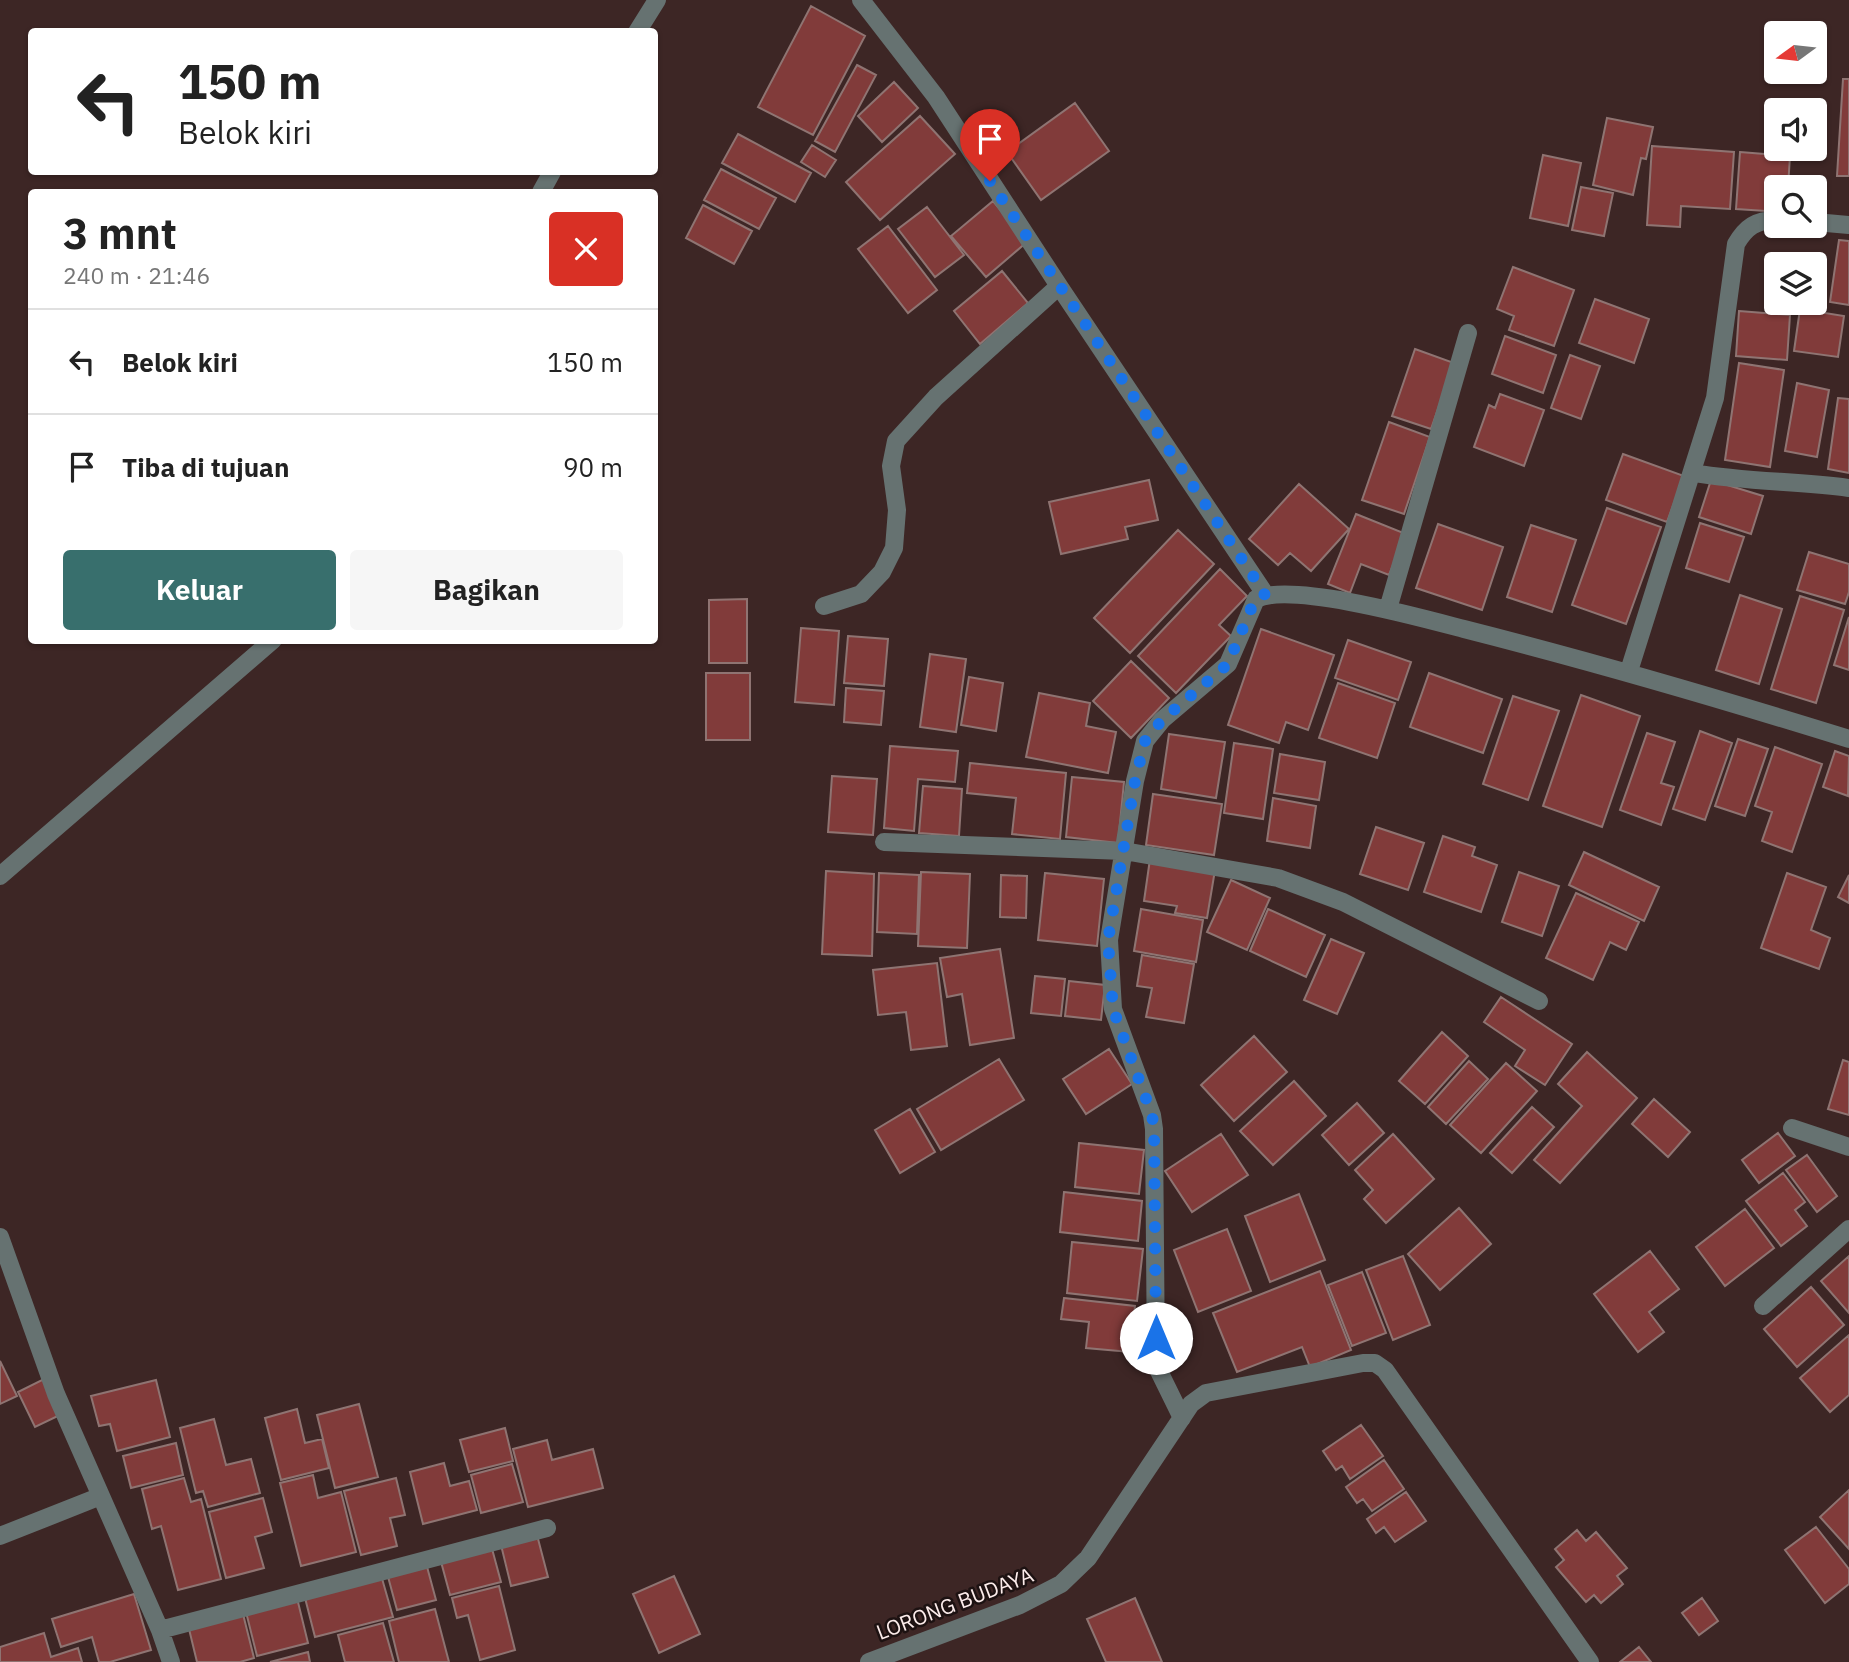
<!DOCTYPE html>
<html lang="id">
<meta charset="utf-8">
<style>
body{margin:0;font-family:"IBM Plex Sans",sans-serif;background:#f6f6f6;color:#222;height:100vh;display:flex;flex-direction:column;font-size:26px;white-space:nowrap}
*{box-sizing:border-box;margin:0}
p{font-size:23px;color:#767676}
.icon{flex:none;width:38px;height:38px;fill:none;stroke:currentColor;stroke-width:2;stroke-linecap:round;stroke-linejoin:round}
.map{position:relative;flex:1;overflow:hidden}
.drawer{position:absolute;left:28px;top:189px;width:630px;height:455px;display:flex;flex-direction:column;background:#fff;border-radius:7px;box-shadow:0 2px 5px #0004}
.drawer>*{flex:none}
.guide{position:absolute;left:28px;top:28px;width:630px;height:147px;border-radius:7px;box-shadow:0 2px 5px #0004;background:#fff;color:#222;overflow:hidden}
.needle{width:46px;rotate:255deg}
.tools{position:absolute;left:1764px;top:21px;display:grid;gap:14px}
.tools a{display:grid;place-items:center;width:63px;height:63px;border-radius:7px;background:#fff;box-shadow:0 2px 5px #0004;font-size:35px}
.pin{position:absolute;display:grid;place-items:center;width:60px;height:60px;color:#fff;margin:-72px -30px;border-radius:50% 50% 50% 0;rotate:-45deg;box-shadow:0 0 7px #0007}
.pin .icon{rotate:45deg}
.me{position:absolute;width:77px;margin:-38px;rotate:0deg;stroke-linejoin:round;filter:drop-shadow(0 0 5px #0008)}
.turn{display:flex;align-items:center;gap:24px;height:147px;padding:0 35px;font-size:32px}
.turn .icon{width:91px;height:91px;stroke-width:2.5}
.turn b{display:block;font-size:49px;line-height:60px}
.round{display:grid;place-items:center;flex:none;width:74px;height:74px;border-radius:7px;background:#f6f6f6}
.head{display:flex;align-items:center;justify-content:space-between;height:119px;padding:0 35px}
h1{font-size:42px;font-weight:700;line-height:52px}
.button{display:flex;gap:14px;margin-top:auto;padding:14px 35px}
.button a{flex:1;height:80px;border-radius:7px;background:#386f6d;color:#fff;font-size:28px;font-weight:700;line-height:80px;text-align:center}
.button a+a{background:#f6f6f6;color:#222}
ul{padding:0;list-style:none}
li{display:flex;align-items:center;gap:21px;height:105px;padding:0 35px;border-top:2px solid #e0e0e0}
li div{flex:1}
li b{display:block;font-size:26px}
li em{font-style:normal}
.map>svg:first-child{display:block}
</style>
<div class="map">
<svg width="1849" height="1662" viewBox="0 0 1849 1662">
<rect width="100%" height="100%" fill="#3d2625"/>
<path fill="#813b3a" stroke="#8f7472" stroke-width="2" d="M811,6l54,30 -52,99 -55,-28z
M857,65l19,10 -41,77 -20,-11z
M1843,79h6v97h-12z
M894,82l24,26 -36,34 -24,-26z
M1075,103l34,48 -68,49 -34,-48z
M920,116l35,38 -75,66 -34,-38z
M1607,118l46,9 -7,32 -5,-1 -8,37 -40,-10z
M738,134l73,39 -16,29 -73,-39z
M812,145l24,15 -11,17 -24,-15z
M1652,146l82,6 -4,57 -49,-3 -1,21 -33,-2z
M1740,152l50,4 -2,31h-12v13l-10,-1v12l-30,-2z
M1543,155l38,8 -13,63 -38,-8z
M721,169l55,29 -17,31 -55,-29z
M1581,187l32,6 -9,43 -32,-6z
M993,201l34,41 -41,35 -35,-41z
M703,205l49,26 -18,33 -48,-26z
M927,207l37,48 -29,22 -37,-48z
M888,226l49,64 -29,23 -50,-64z
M1839,240l10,1v64l-19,-3z
M1513,267l61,23 -20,56 -45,-16 5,-14 -17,-7z
M1002,271l26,32 -48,41 -26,-33z
M1595,299l54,20 -15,44 -55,-20z
M1800,309l44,7 -6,41 -44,-6z
M1739,311l51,4 -3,45 -51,-4z
M1505,336l51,19 -13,38 -51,-19z
M1415,349l39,14 -23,66 -39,-13z
M1570,355l30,11 -19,53 -30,-11z
M1739,363l45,7 -14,97 -45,-7z
M1797,383l32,7 -12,67 -32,-6z
M1500,394l44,16 -20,56 -50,-19 15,-42 6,3z
M1838,398l11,1v74l-21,-4z
M1389,422l41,15 -26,77 -42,-14z
M1623,454l61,22 -17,46 -61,-22z
M1149,480l9,40 -33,7 3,12 -67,15 -12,-52z
M1711,480l52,16 -12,38 -52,-17z
M1299,484l50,45 -38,42 -21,-18 -12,12 -29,-26z
M1607,508l54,19 -35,97 -54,-19z
M1356,514l50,20 -17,41 -28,-11 -11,29 -22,-9z
M1700,523l44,14 -15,45 -43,-14z
M1438,524l65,23 -21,63 -66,-22z
M1531,525l45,15 -24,72 -45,-15z
M1178,530l36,34 -84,89 -36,-35z
M1809,552l40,12v28l-4,12 -48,-14z
M1220,569l27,27 -28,29 12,11 -55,57 -38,-37z
M1740,595l42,14 -23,75 -43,-14z
M1800,596l44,14 -28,93 -45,-14z
M747,599v64h-38v-63z
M1849,617v53l-15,-5z
M801,628l38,3 -5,74 -39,-3z
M1261,629l73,26 -26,75 -22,-8 -7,21 -51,-18z
M848,636l40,3 -4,47 -40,-3z
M1348,640l63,22 -13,38 -63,-22z
M930,654l36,5 -10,73 -36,-5z
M1131,661l38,37 -38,40 -38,-37z
M706,673h44v67h-44z
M1429,673l73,26 -19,54 -73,-26z
M969,677l34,6 -7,48 -35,-6z
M1338,683l57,20 -18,55 -58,-20z
M846,688l38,3 -3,34 -37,-3z
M1039,693l51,10 -4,23 30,6 -8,41 -82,-16z
M1581,695l59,21 -38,111 -59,-21z
M1513,696l46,15 -31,89 -45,-16z
M1700,731l32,12 -27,77 -32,-11z
M1647,733l28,9 -14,41 13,4 -13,38 -41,-15z
M1169,734l56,8 -9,56 -55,-9z
M1738,739l30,10 -23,67 -30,-10z
M1234,743l39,6 -10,70 -39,-6z
M890,746l68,5 -3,31 -37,-3 -4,52 -30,-3z
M1775,747l47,17 -30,88 -30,-11 10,-29 -17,-6z
M1835,751l14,5 -1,40 -25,-9z
M1280,754l45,8 -6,38 -45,-7z
M970,763l96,10 -6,66 -48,-5 4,-36 -49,-5z
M832,776l45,3 -4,56 -45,-3z
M1072,777l52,5 -6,61 -52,-6z
M923,786l39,3 -3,47 -40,-3z
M1153,794l69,10 -8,51 -68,-10z
M1273,798l43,8 -6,42 -43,-7z
M1376,827l48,16 -16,47 -48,-16z
M1443,836l32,11 -3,9 25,9 -16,47 -57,-20z
M1584,852l75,35 -15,34 -75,-36z
M1150,859l65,11 -8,48 -32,-5 2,-7 -33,-5z
M826,871l48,3 -2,82 -50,-2z
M921,872l49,2 -3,74 -49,-2z
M1519,872l40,14 -17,50 -40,-14z
M879,873l40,2 -2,59 -40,-2z
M1045,873l59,6 -7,67 -59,-6z
M1787,873l39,14 -15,43 19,8 -11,31 -58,-21z
M1001,875l26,1 -1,42 -26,-1z
M1849,875v28l-11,-6z
M1231,880l39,18 -23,52 -40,-18z
M1576,893l63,29 -13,28 -16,-8 -17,38 -47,-22z
M1141,909l62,11 -7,42 -62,-11z
M1268,909l57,26 -19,42 -56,-26z
M1331,939l33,14 -27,61 -33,-14z
M1000,949l14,89 -44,7 -8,-51 -15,3 -7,-39z
M1142,955l52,9 -10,59 -38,-6 6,-29 -15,-2z
M937,963l10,83 -36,4 -5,-38 -28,3 -5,-45z
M1035,976l30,3 -4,37 -30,-3z
M1069,981l36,4 -4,35 -36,-4z
M1501,997l71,47 -27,41 -30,-19 10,-16 -41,-28z
M1442,1032l26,24 -43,48 -26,-23z
M1254,1036l33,36 -53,49 -33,-36z
M1109,1049l23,35 -46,30 -23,-35z
M1587,1052l50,46 -77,85 -26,-23 48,-54 -24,-22z
M999,1059l25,41 -83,50 -24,-41z
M1843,1060l6,2v53l-21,-6z
M1469,1061l19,18 -42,45 -18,-17z
M1506,1063l31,28 -56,62 -31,-28z
M1294,1081l32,35 -53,49 -33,-34z
M1654,1099l36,33 -22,25 -36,-33z
M1357,1103l27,30 -35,32 -27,-30z
M1532,1107l22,20 -42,46 -22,-20z
M910,1109l25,43 -35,21 -25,-43z
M1778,1133l17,23 -36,27 -17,-23z
M1221,1134l27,41 -56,37 -27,-41z
M1393,1134l41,45 -48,44 -22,-24 9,-9 -18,-20z
M1079,1143l65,7 -5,44 -64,-7z
M1807,1155l30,41 -20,16 -31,-42z
M1783,1173l22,29 -10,8 12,16 -26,20 -35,-45z
M1064,1192l78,9 -4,40 -78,-9z
M1299,1194l26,66 -55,22 -25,-66z
M1459,1208l32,36 -51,46 -32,-36z
M1745,1209l29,39 -49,38 -29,-39z
M1227,1229l24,62 -53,21 -24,-62z
M1072,1242l71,7 -6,52 -70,-8z
M1650,1251l29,38 -30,23 15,20 -26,20 -44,-58z
M1403,1256l27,69 -37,15 -27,-70z
M1849,1256v57l-28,-32z
M1320,1271l31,79 -41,17 -8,-20 -65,25 -24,-59z
M1362,1272l24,61 -34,13 -24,-61z
M1811,1287l33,38 -47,42 -33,-38z
M1064,1298l71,8 -5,46 -44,-4 3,-26 -28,-3z
M1849,1335v60l-19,17 -30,-34z
M0,1361l17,35 -17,8z
M44,1379l18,35 -27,13 -17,-35z
M156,1380l14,57 -53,14 -7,-27 -11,2 -8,-30z
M359,1404l19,73 -43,11 -18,-73z
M297,1409l8,34 17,-4 7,29 -48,12 -16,-62z
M214,1419l12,46 25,-6 9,34 -52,14 -5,-16 -7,2 -16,-65z
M1361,1425l22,31 -33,23 -8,-13 -6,4 -13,-19z
M505,1428l8,33 -44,11 -9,-32z
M547,1440l5,20 41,-11 10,39 -75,19 -15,-58z
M176,1443l7,32 -52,13 -8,-32z
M1384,1460l20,29 -32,22 -9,-12 -6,4 -11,-16z
M444,1463l6,23 19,-5 8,29 -54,14 -13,-52z
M512,1464l11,38 -42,11 -10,-38z
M313,1475l5,23 23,-6 15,60 -55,14 -21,-83z
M184,1478l7,24 10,-3 20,80 -43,11 -17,-64 -9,3 -10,-40z
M396,1478l9,37 -15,3 7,28 -36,9 -17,-64z
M1849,1490v59l-29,-32z
M1406,1492l20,29 -31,21 -11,-15 -8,6 -9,-14z
M263,1498l9,34 -17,5 9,31 -38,10 -17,-66z
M1816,1527l33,42v15l-24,19 -40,-53z
M1577,1530l9,11 10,-9 31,36 -10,8 6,8 -22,19 -7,-8 -8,7 -30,-35 8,-7 -9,-11z
M537,1535l11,42 -37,9 -10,-41z
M491,1545l10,37 -51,13 -10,-37z
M426,1563l10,37 -39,10 -10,-37z
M381,1575l12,42 -78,20 -11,-43z
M674,1576l26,58 -41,19 -26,-59z
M499,1586l16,64 -35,10 -12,-45 -11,3 -5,-20z
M134,1594l17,56 -41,12h-11l-7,-25 -31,10 -9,-28z
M297,1598l11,45 -51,13 -11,-44z
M1135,1598l27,64h-56l-19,-43z
M1702,1598l16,23 -19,14 -17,-22z
M435,1609l14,53h-50l-10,-41z
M243,1614l11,44 -14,4h-43l-8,-33z
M383,1623l11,39h-49l-7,-27z
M44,1633l7,24 27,-9 4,14h-82v-15z
M1639,1647l12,15h-31z
M308,1652l2,10h-40z"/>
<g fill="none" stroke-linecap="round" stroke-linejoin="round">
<path stroke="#667271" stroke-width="18" d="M861,0l75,97 123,189
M637,32l20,-32
M541,192l11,-20
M1815,222l34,3
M1694,473c52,9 103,8 155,15
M824,606l37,-12 21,-22 12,-24 3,-38 -6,-44 5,-25 40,-44 123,-111 206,308
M1388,609l80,-276
M1629,671l86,-273 21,-154c10,-17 20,-24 40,-24
M884,842l240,9 154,27 65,24 196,99
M0,876l273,-236
M1792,1128l57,19
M0,1237l56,157 104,236 11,32
M1763,1306l86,-77
M1182,1418l-26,-53 -2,-236 -2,-14 -39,-106 -4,-69 26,-159 10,-40 17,-21 66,-56 28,-65c36,-17 166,19 208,30 130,33 257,70 385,110
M0,1536l101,-40
M160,1630l387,-102
M869,1662l151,-57 41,-21 27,-26 103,-154 15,-11 157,-30h12l10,7 205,292"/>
</g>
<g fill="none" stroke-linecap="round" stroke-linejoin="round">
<path stroke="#1a73e8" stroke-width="12" stroke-dasharray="0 21.6" d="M990,181l275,413 -10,5 -27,65 -66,56 -17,21 -10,40 -27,159 5,69 39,106 2,14 2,209"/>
</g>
<g text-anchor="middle" stroke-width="5" stroke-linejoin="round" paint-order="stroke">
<g font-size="21" fill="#fceceb" stroke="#1d1212">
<text transform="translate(955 1604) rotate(-21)" y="7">LORONG BUDAYA</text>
</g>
</g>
</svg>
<div class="tools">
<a><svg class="needle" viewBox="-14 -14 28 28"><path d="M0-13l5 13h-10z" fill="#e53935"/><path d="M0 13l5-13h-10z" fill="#767676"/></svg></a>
<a><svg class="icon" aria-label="sound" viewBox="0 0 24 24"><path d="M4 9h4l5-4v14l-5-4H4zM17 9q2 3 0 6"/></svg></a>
<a><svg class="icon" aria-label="search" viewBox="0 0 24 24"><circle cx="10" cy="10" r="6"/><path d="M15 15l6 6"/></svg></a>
<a><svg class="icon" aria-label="layers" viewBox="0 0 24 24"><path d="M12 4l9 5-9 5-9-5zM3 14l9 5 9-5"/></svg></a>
</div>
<div class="pin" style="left:990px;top:181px;background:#d93025"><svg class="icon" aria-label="arrive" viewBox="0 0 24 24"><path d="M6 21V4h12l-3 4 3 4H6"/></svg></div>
<svg class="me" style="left:1156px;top:1338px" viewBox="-20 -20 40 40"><circle r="19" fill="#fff"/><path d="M0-13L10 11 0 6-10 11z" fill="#1a73e8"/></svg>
<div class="guide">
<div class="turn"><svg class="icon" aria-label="left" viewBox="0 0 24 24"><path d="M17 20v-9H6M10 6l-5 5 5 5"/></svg><div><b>150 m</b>Belok kiri</div></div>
</div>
<section class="drawer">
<div class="head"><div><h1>3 mnt</h1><p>240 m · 21:46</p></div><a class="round" style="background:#d93025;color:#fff"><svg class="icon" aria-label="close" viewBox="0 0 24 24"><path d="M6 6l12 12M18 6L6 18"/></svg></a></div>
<ul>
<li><svg class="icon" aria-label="left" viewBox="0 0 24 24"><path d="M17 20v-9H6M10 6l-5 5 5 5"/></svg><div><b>Belok kiri</b></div><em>150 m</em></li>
<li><svg class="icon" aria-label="arrive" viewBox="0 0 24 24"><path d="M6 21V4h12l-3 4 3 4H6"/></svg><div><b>Tiba di tujuan</b></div><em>90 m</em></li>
</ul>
<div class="button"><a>Keluar</a><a>Bagikan</a></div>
</section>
</div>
